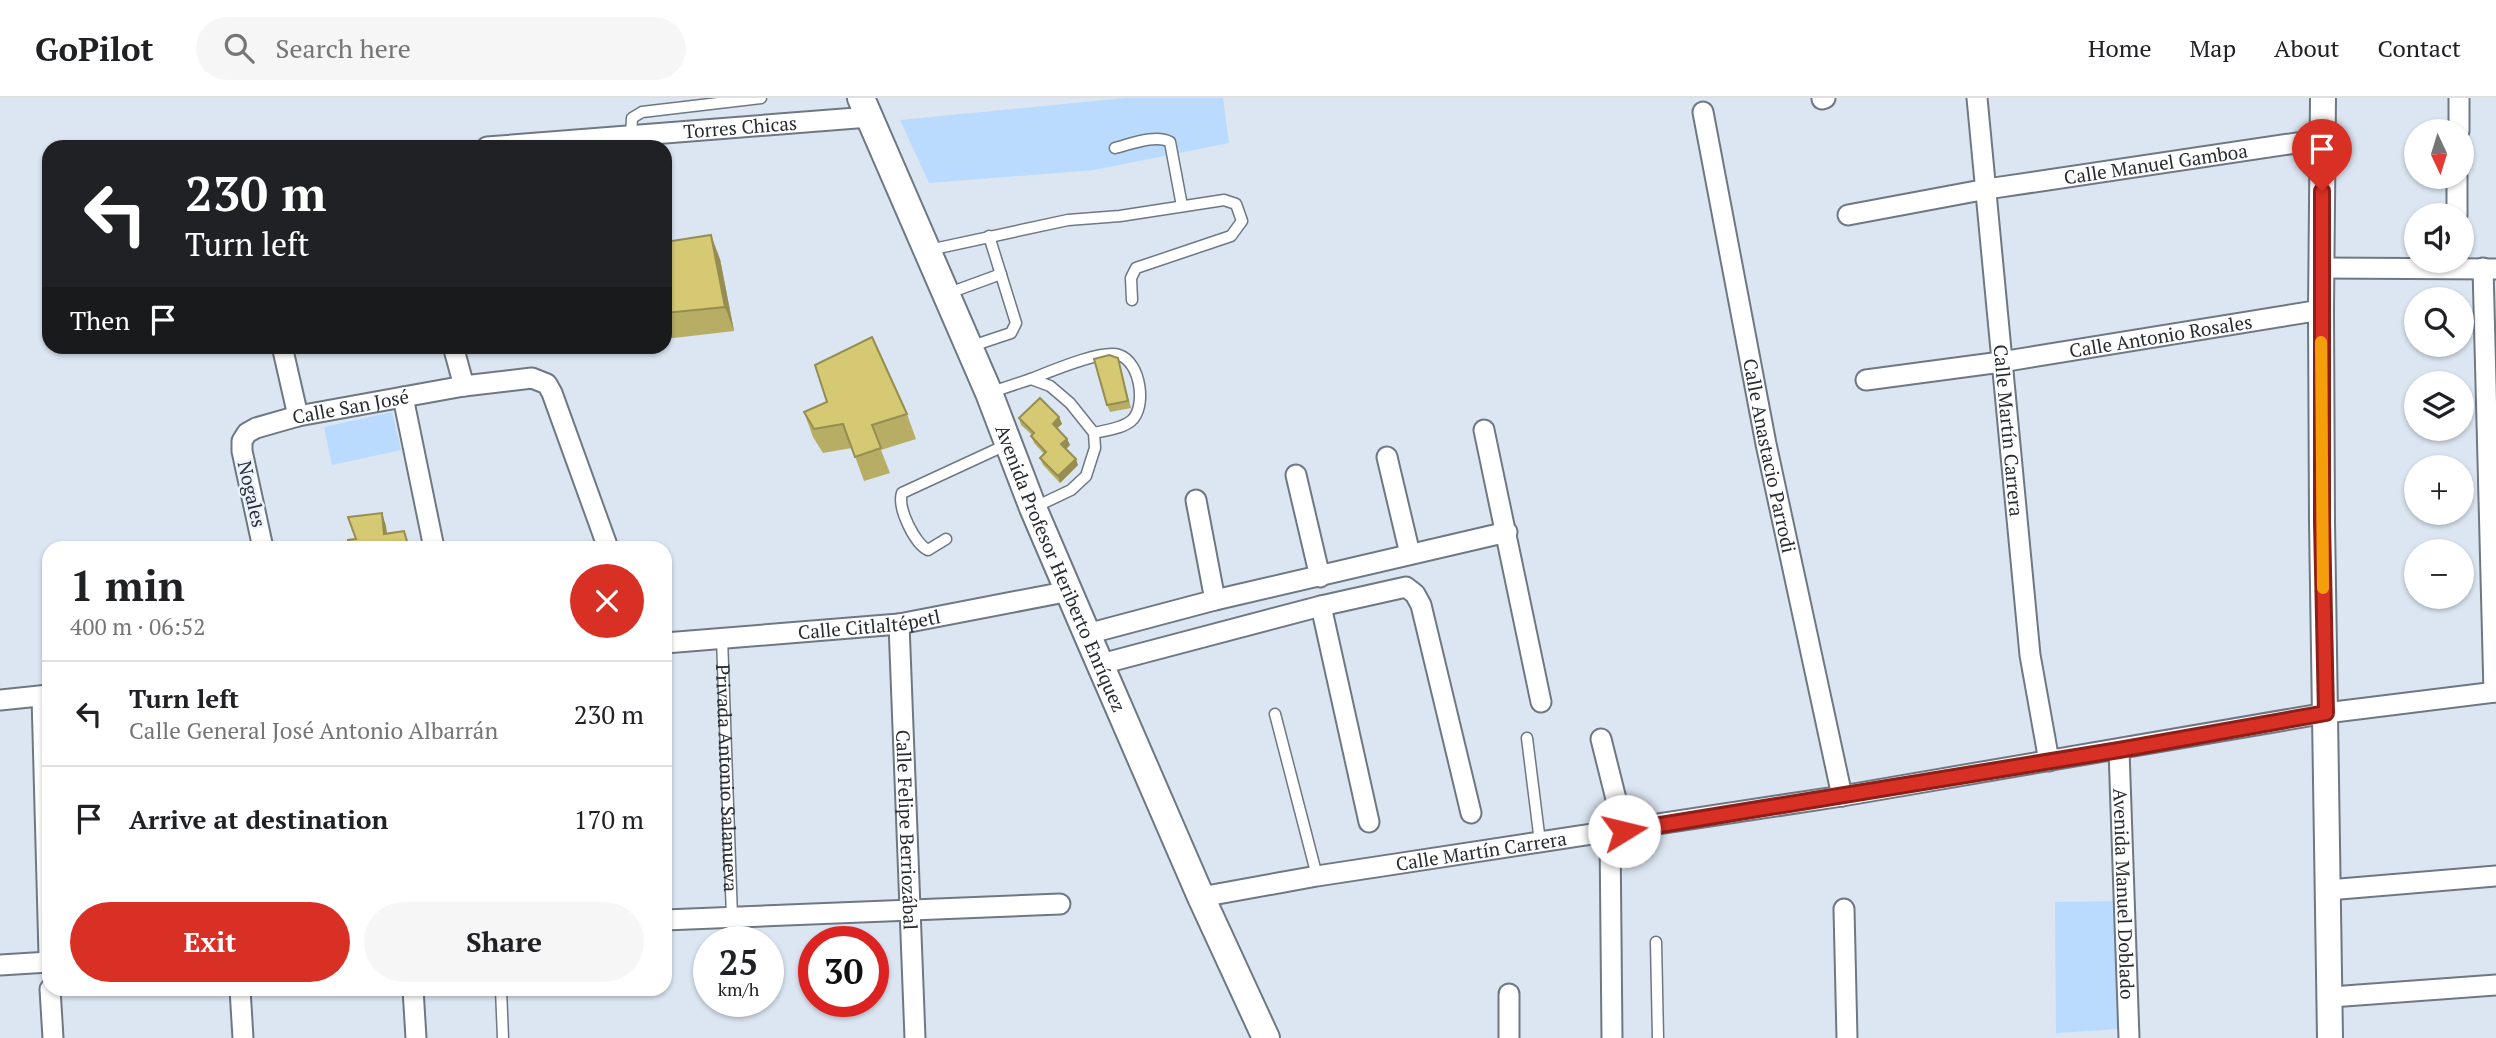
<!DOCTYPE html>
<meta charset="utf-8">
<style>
body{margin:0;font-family:"PT Serif",serif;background:#f6f6f6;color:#202124;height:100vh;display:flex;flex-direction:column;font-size:26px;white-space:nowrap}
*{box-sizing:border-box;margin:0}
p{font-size:23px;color:#757577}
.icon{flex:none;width:38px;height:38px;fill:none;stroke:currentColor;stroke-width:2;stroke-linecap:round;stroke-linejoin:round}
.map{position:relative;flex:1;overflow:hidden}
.panel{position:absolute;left:42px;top:443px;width:630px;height:455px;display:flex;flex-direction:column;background:#fff;border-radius:21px;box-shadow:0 2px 5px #0004}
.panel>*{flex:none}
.guide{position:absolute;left:42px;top:42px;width:630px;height:214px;border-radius:21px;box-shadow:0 2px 5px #0004;background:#202124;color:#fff;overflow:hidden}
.needle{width:46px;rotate:176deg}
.buttons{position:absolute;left:2404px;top:21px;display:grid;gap:14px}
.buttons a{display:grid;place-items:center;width:70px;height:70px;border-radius:50%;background:#fff;box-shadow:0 2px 5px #0004;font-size:35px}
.speed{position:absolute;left:693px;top:828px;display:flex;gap:14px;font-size:35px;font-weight:700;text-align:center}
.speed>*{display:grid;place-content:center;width:91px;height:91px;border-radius:50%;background:#fff;box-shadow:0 2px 5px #0004;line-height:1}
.speed small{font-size:18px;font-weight:400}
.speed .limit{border:10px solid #d22;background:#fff;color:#111}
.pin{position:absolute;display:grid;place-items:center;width:60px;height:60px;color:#fff;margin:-72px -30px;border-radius:50% 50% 50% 0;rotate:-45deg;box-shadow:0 0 7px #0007}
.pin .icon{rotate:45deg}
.me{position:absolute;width:77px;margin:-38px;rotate:81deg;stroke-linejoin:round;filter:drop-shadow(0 0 5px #0008)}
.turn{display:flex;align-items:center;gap:24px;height:147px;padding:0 28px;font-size:32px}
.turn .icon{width:91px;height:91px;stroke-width:2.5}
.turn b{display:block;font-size:49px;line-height:60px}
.then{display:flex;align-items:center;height:66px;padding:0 28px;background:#0003;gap:14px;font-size:26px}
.round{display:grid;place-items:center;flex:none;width:74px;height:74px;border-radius:37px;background:#f6f6f6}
.summary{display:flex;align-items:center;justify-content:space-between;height:119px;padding:0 28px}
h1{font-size:42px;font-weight:600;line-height:52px}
.primary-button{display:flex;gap:14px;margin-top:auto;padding:14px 28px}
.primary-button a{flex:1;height:80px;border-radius:42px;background:#d93025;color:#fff;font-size:28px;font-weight:600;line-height:80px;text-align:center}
.primary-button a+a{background:#f6f6f6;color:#202124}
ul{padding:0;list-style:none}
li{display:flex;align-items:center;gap:21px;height:105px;padding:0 28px;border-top:2px solid #e0e0e0}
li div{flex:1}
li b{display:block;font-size:26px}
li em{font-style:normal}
header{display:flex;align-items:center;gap:42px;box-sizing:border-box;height:98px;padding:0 35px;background:#fff;border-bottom:2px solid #e0e0e0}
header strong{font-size:33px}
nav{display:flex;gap:38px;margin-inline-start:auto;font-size:24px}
.search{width:490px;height:63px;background:#f6f6f6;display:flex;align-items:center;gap:18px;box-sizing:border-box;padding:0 24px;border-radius:38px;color:#757577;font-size:26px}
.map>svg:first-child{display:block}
</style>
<header>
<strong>GoPilot</strong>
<div class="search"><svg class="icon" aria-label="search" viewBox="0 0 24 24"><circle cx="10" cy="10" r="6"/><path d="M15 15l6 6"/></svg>Search here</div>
<nav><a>Home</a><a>Map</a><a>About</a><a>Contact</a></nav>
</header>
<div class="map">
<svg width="2496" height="940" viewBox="0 0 2496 940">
<rect width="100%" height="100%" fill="#dbe6f2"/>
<path fill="#badafe" d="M1125,0h98l6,45 -135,27 -165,13 -29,-63z
M392,314l9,38 -69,15 -8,-38z
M2118,803l2,128 -64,4 -1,-131z"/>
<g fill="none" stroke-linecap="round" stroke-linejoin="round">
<defs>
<g id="service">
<path d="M631,38l1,-18 10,-6 119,-14"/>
<path d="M1115,50c16,-4 41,-14 55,-6l12,64"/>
<path d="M929,152l139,-30 52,-4 104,-16 12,4 6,17 -11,15 -95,32 -5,10 1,22"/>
<path d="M949,195l52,-19"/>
<path d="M969,249l42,-14 5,-10 -27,-87"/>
<path d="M1031,281c18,-7 71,-30 88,-24 22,7 28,53 12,66 -10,8 -25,9 -37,12"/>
<path d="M989,295l42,-14 19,7 20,17 24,30 1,15 -9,28 -15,14 -38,18"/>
<path d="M946,441l-18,11c-13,-6 -31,-42 -26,-57l106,-49"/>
<path id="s1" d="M722,540l10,279"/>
<path d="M1275,616l42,162"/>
<path d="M1527,640l13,104"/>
<path d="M1656,844l2,96"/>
<path d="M501,891l2,49"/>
</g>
<g id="minor">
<path id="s2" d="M1977,0l53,557 19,106"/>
<path d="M1822,1l3,-1"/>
<path id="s3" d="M1703,14l63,332 76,352"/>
<path d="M2459,33v-33"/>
<path id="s4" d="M487,49l382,-30"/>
<path id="s5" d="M1848,117l139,-26 336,-50"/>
<path d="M2457,117v-38"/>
<path d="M2322,170l174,1"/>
<path d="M2483,170l11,424"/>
<path d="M282,248l16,70"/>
<path d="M453,248l11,40"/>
<path id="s6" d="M1866,282l135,-18 320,-52"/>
<path d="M403,299l31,151"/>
<path d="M1484,332l57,272"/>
<path d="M1387,359l23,97"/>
<path d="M1296,377l24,102"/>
<path d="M1196,402l19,100"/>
<path id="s7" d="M263,450l-21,-97v-10l5,-8 9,-5 42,-12 166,-30 68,-8 15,6 5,9 56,155"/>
<path d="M1321,508l48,216"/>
<path id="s8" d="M899,526l16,414"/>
<path d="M1087,536l128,-34 292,-68"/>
<path id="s9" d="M665,545l234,-19 171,-33"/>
<path d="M1101,566l220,-58 85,-19 9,7 6,11 50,208"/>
<path d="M42,598l7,259"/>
<path d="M0,602l49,-5"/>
<path d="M1601,641l23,92"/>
<path id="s10" d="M2119,652l10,288"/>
<path d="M1610,735l2,205"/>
<path d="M2328,792l168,-14"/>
<path id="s11" d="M1201,799l116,-21 525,-80 484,-83 170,-21"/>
<path d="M1844,811l3,129"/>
<path d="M665,822l395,-16"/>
<path d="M0,867l49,-3"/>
<path d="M50,891l3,49"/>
<path d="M240,891l3,49"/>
<path d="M413,891l3,49"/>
<path d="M1509,896v44"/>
<path d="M2331,899l165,-12"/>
</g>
<path id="tertiary" d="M2323,0l-2,212 1,212 8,516"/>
<g id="secondary">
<path id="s12" d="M861,0l128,295 44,115 54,126 114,263 65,141"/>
</g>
</defs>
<use href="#service" stroke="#6e7882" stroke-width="13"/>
<use href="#minor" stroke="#6e7882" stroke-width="23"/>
<use href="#tertiary" stroke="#6e7882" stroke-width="28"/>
<use href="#secondary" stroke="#6e7882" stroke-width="30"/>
<use href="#service" stroke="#fff" stroke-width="10"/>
<use href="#minor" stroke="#fff" stroke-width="19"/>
<use href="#tertiary" stroke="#fff" stroke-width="24"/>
<use href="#secondary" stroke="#fff" stroke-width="26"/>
</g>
<path fill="#b7ad64" d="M665,144l55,17 14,72 -69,8z
M581,248h19l-18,3z
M1118,260l13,50 -21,4 -3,-7z
M804,314l103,2 9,25 -35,11 9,23 -26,8 -12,-33 -29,5 -10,-16z
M1059,319l3,7 -5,4 10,11 3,6 -4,4 12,16 -18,18 -17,-18 -3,-7 4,-4 -10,-11 -3,-7 1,-1 -11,-10 -2,-7z"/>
<path fill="#958d51" d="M711,137l9,24 14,72 -9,-24z
M1059,319l3,7 -7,6 -2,-6z
M1067,341l3,6 -6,6 -3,-7z
M1076,361l2,6 -18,18 -2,-7z
M382,415l4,13 3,21 -5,-13z"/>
<path fill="#d5c974" stroke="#958d51" stroke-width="2" d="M711,137l14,72 -60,6v-71z
M872,239l35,77 -35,11 9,23 -26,9 -12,-33 -29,5 -10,-17 23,-10 -12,-37z
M1109,257l9,3 10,43 -21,4 -13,-46z
M1040,300l19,19 -6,7 14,15 -6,5 15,15 -18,17 -18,-18 6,-6 -15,-16 3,-3 -15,-15z
M382,415l2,21 20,-3 5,17h-61v-8l8,-1 -8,-22z"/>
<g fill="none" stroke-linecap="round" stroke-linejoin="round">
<defs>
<path id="route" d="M1624,733l495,-81 207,-37 -4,-191v-331"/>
</defs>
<use href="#route" stroke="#8d1f18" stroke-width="18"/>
<use href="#route" stroke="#d93025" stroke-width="12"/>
<path stroke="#f59e0b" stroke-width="12" d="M2321,244l2,246"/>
</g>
<g text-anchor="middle" stroke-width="5" stroke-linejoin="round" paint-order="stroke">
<g font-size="19" fill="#282c30" stroke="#eaf3fd">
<text dy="7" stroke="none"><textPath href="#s4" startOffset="254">Torres Chicas</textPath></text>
<text dy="7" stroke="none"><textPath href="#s5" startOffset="312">Calle Manuel Gamboa</textPath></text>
<text dy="7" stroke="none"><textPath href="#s6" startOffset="298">Calle Antonio Rosales</textPath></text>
<text dy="7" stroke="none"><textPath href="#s7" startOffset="226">Calle San José</textPath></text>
<text dy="7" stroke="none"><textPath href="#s2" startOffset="334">Calle Martín Carrera</textPath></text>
<text dy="7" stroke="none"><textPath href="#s3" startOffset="350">Calle Anastacio Parrodi</textPath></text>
<text transform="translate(252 396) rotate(77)" y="7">Nogales</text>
<text dy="7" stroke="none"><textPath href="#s12" startOffset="511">Avenida Profesor Heriberto Enríquez</textPath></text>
<text dy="7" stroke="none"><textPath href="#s9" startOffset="205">Calle Citlaltépetl</textPath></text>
<text dy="7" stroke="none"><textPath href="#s1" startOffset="140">Privada Antonio Salanueva</textPath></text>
<text dy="7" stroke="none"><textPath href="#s8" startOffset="206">Calle Felipe Berriozábal</textPath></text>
<text dy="7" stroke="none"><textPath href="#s11" startOffset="284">Calle Martín Carrera</textPath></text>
<text dy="7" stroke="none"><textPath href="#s10" startOffset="144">Avenida Manuel Doblado</textPath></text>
</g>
</g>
</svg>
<div class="buttons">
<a><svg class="needle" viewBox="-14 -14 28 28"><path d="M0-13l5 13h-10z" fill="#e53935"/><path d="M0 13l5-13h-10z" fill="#757577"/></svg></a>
<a><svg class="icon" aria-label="sound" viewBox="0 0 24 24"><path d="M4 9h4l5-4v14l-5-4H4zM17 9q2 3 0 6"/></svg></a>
<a><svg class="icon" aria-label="search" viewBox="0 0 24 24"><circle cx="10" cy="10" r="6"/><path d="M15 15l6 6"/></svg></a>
<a><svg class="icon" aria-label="layers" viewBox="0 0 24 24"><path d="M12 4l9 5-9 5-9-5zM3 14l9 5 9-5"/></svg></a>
<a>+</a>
<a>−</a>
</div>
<div class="speed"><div>25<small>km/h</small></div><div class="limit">30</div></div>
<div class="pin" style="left:2322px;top:93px;background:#d93025"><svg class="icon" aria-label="arrive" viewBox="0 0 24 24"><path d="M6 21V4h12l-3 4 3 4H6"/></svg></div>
<svg class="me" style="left:1624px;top:733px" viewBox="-20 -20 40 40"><circle r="19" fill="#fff"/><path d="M0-13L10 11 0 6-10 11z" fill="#d93025"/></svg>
<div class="guide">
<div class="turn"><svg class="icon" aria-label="left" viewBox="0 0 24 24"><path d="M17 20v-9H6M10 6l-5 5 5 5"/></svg><div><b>230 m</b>Turn left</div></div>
<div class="then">Then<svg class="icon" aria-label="arrive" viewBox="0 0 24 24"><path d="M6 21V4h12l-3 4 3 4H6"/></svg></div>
</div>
<section class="panel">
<div class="summary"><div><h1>1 min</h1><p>400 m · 06:52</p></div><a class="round" style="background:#d93025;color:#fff"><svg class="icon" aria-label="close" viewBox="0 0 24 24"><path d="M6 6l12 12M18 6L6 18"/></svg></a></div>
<ul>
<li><svg class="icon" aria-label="left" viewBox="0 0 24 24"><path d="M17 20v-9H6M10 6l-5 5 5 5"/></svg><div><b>Turn left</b><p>Calle General José Antonio Albarrán</p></div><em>230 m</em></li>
<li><svg class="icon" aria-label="arrive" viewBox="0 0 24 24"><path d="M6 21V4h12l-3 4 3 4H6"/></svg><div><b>Arrive at destination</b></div><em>170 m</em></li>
</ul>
<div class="primary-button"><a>Exit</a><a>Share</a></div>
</section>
</div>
